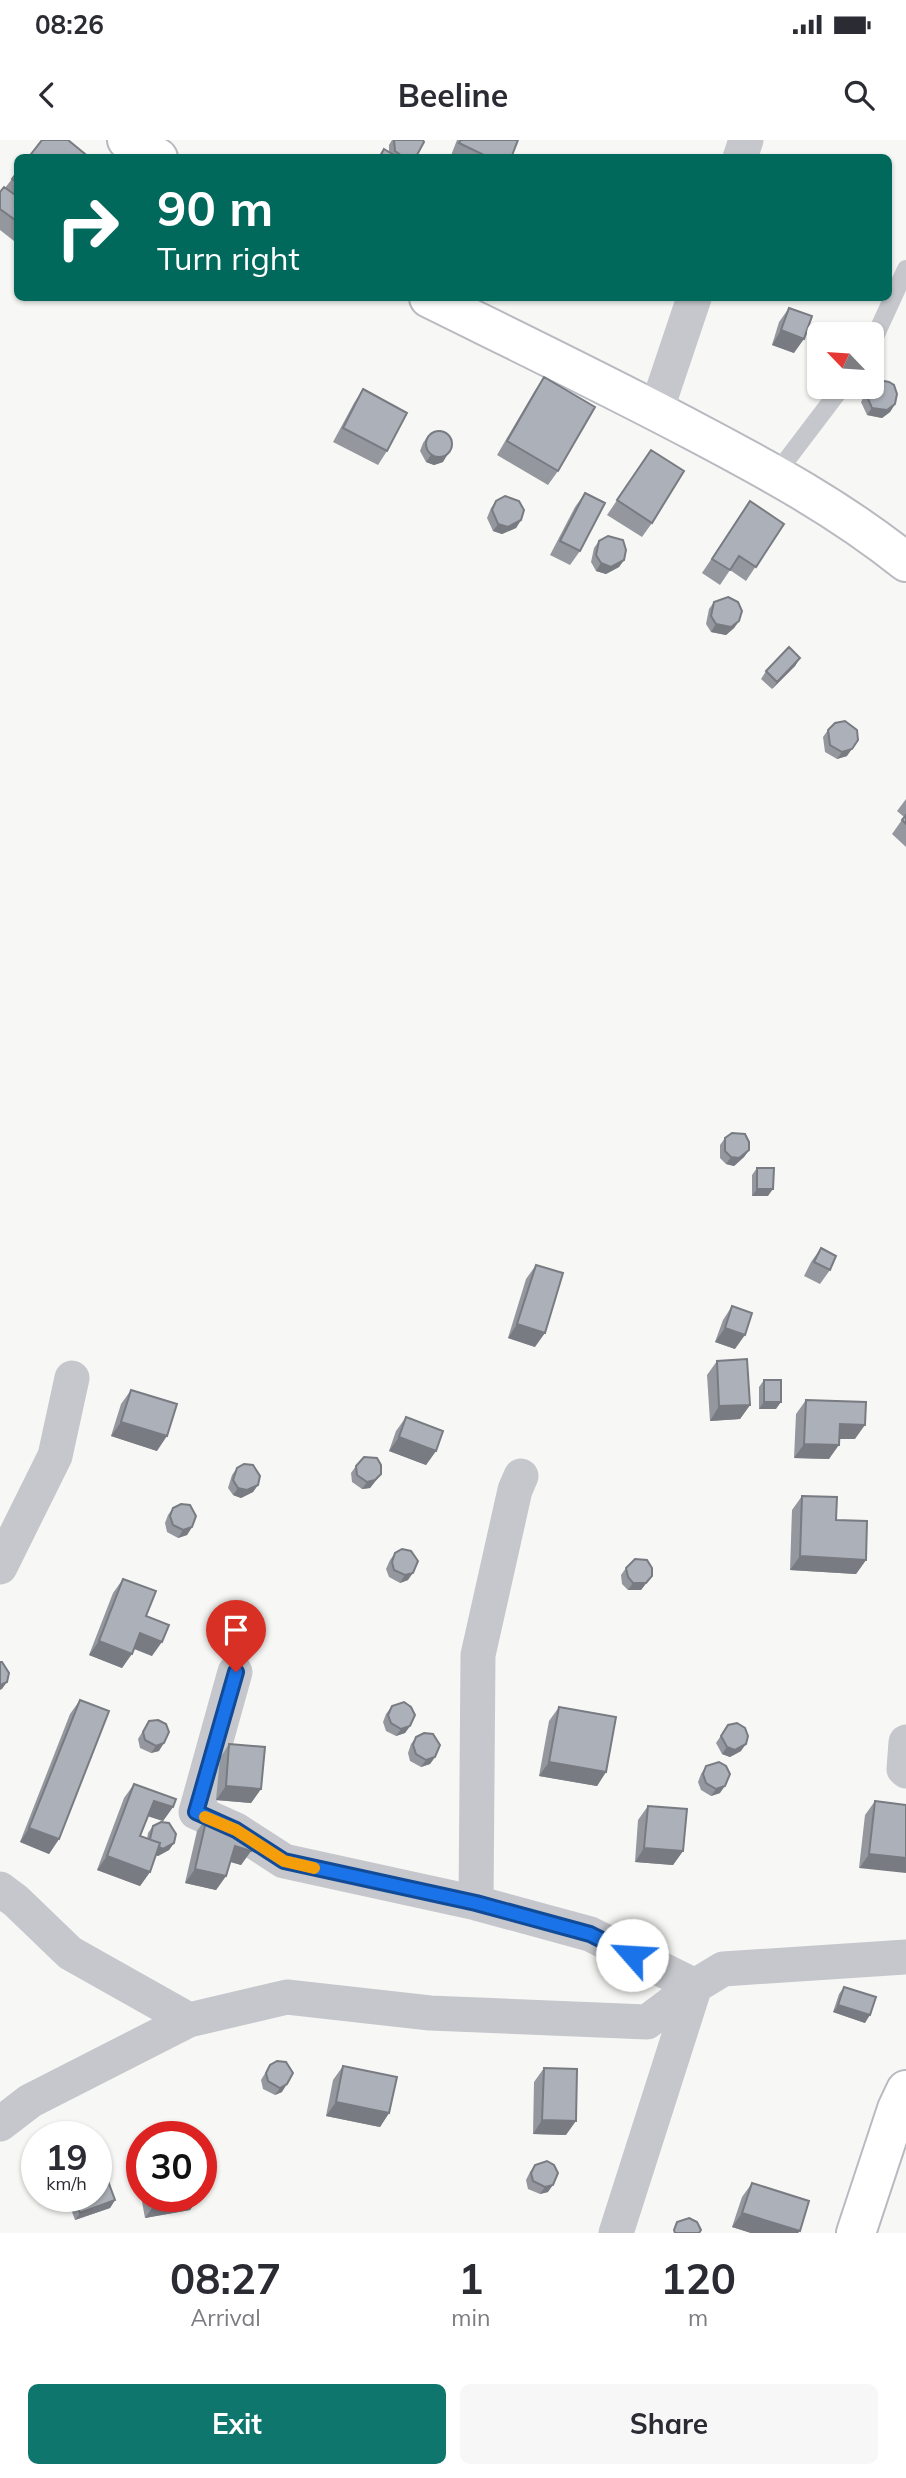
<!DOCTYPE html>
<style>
body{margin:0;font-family:Mulish,sans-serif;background:#f7f7f7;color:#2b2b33;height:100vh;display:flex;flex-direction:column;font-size:26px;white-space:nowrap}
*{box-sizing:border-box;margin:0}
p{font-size:23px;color:#7c7c81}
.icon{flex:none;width:38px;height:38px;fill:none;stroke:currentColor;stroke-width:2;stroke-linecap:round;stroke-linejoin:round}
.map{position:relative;height:2093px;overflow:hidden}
.side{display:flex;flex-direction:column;background:#fff;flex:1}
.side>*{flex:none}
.banner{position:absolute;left:14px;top:14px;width:878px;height:147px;border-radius:10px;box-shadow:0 2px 5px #0004;background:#00695c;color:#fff;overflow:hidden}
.needle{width:46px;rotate:295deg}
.tools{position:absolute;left:807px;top:182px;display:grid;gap:14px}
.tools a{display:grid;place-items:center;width:77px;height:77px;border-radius:10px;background:#fff;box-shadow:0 2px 5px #0004;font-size:35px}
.speed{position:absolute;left:21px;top:1981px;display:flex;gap:14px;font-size:35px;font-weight:700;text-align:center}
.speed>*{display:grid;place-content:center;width:91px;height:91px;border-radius:50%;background:#fff;box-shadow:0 2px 5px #0004;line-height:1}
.speed small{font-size:18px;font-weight:400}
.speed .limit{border:10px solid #d22;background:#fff;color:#111}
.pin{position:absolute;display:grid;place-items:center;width:60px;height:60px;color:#fff;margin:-72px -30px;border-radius:50% 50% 50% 0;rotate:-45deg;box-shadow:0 0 7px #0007}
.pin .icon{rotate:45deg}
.me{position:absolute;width:77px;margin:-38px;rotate:296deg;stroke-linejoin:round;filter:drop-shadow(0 0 5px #0008)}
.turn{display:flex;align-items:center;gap:24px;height:147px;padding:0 28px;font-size:32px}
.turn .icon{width:91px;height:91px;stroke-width:2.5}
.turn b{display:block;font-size:49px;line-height:60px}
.eta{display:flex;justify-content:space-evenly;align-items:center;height:119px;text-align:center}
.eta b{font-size:42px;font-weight:700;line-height:49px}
.action{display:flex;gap:14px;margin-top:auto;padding:14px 28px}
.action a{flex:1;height:80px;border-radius:10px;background:#0f766e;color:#fff;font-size:28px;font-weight:700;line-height:80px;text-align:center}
.action a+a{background:#f7f7f7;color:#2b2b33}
.status{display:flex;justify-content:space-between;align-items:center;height:49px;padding:0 35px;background:#fff;direction:ltr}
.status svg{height:19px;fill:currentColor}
header{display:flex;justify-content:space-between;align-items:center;height:91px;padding:0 28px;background:#fff;font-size:32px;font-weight:700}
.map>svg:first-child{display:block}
</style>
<div class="status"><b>08:26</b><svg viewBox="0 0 49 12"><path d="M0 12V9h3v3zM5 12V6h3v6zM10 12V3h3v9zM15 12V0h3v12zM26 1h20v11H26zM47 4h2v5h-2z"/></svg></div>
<header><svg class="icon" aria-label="back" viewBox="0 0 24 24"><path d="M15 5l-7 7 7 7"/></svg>Beeline<svg class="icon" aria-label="search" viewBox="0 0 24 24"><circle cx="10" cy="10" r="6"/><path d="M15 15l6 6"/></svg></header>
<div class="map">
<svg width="906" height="2093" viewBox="0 0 906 2093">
<rect width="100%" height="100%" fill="#f7f8f5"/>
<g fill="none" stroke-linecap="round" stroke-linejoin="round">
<defs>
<path id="secondary" d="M127,0l31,18
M429,158c89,44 178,87 265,133 74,39 146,78 212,131
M856,2093l41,-124 9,-19"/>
</defs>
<use href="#secondary" stroke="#b8bac0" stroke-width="42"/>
<path stroke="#c6c7cc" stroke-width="18" d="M872,203l34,-74
M776,334l66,-87"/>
<path stroke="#c6c7cc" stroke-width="35" d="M740,18l6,-18
M656,271l38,-113
M0,1427l55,-111 17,-78
M235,1532l-39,140 40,18 48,31 192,42 114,31 105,52 -79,247
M906,1602l-2,27 2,2
M0,1749l16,12 54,52 119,67
M476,1763l2,-248 37,-165 6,-14
M0,1984l30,-23 159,-81 98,-23 143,16 217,9 48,-36 28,-17 183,-12"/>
<use href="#secondary" stroke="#fff" stroke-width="38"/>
</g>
<path fill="#94979e" d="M392,0h31l-7,18h-39l7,-9 5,3v-7z
M457,0h60l-6,18h-61z
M18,31v66l-4,4 -14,-11v-38l5,-4z
M789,168l5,45 -22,-8 7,-23z
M544,237l14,94 -10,14 -51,-30 37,-63z
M869,247l26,17 -5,8 -8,6 -15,-3 -6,-13z
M363,249l24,62 -9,14 -45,-23 21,-39z
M428,296l15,26 -9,3 -8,-3 -6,-11 3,-8z
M651,310l1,73 -10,14 -35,-22z
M585,353l-5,58 -10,14 -20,-10 25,-48z
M496,361l25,19 -5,8 -14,6 -9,-3 -6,-13 4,-10z
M750,361l34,23 -38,57 -16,-11 -10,15 -18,-12z
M599,401l25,19 -5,7 -13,7 -10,-3 -5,-9 3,-14z
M714,462l25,19 -5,7 -8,7 -15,-3 -5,-8 3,-15z
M800,518l-5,8 -23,23 -11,-10 5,-8z
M828,590l19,26 -10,3 -12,-7 -2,-15z
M906,659v48l-14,-13 12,-17 -7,-6z
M725,998l24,12 -5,7 -10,9 -8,-2 -6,-6v-13z
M757,1028l11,28h-16v-21z
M821,1108l9,22 -10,14 -16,-8 7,-14z
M536,1125l-1,82 -27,-9 18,-59z
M732,1166l3,43 -20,-7 8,-22z
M717,1221l33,44 -10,14 -30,2 -3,-46z
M764,1240l12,29h-17v-22z
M131,1250l26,61 -46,-15 10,-32z
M806,1260l49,39h-16l-10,20 -35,-1 2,-44z
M406,1277l30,34 -10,14 -37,-14 7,-20z
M356,1326l25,8 -11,14 -8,1 -10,-7 -1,-9z
M237,1328l21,17 -5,7 -12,6 -8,-3 -5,-7 4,-13z
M802,1356l34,24 30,40 -10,14 -66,-4 2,-60z
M173,1368l19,19 -5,8 -9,3 -11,-6 -2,-9 3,-8z
M395,1413l13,27 -8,3 -11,-6 -3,-8 4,-9z
M626,1428l20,15 -5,7h-13l-6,-6 -1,-9z
M123,1439l23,37 6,40 -18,-7 -12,19 -33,-13 24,-62z
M80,1560l-21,139 -10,15 -29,-12 50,-128z
M392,1566l18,20 -5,7 -9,3 -10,-5 -3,-9 3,-8z
M559,1567l47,65 -9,14 -58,-10 10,-55z
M149,1581l10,30 -8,2 -11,-5 -2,-9z
M728,1585l13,26 -11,6 -8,-3 -6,-11z
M416,1597l19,20 -5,7 -9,3 -11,-6 -2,-8 3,-9z
M229,1604l32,45 -10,14 -35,-3 4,-42z
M706,1626l14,27 -9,3 -10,-6 -3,-8 3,-8z
M134,1644l39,23 -10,14 -15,-5 -8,20 7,3 1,-6 5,-7 21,17 -5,7 -11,6 -2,-1 -6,17 -10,14 -43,-16 27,-72z
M875,1661l31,4 -47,63 6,-53z
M648,1666l35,45 -10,14 -38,-3 3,-42z
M207,1677l44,34 -10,14 -11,-3 -4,14 -10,14 -31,-7 12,-52z
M844,1847l21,36 -32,-11 6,-18z
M270,1925l12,27 -7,3 -12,-6 -2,-9z
M343,1926l46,47 -9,14 -54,-11 7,-36z
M544,1928l22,67 -33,-1 1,-52z
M535,2025l13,27 -8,2 -12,-5 -2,-9 4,-8z
M142,2029v27h58l-10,14 -45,8 -8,-43z
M752,2043l48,48 -2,2h-47l-19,-6 10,-30z
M71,2056h25l19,4 -5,8 -35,12 -7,-19z"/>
<path fill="#787b81" d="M781,190l23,9 -10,14 -22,-8z
M895,264l-5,8 -8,6 -15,-3 5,-7z
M448,314l-5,8 -9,3 -8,-3 5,-7z
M521,380l-5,8 -14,6 -9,-3 5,-7z
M624,420l-5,7 -13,7 -10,-3 5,-8z
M739,481l-5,7 -8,7 -15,-3 5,-8z
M800,518l-5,8 -23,23 5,-7z
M852,609l-5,7 -10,3 5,-7z
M749,1010l-5,7 -10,9 -8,-2 5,-7z
M757,1049h16l-5,7h-16z
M517,1184l28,9 -10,14 -27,-9z
M725,1188l20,7 -10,14 -20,-7z
M764,1262h17l-5,7h-17z
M750,1265l-10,14 -30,2 9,-15z
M121,1282l46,14 -10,15 -46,-15z
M840,1284l25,1 -10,14h-25z
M399,1297l37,14 -10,14 -37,-14z
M804,1304l35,1 -10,14 -35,-1z
M381,1334l-11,14 -8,1 5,-7z
M258,1345l-5,7 -12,6 -8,-3 5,-7z
M192,1387l-5,8 -9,3 5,-8z
M800,1416l66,4 -10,14 -66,-4z
M413,1433l-5,7 -8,3 5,-8z
M652,1436l-11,14h-13l5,-7z
M140,1493l22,9 -10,14 -22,-9z
M99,1501l33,13 -10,14 -33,-13z
M7,1542l-5,7 -2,1v-5z
M410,1586l-5,7 -9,3 5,-7z
M164,1603l-5,8 -8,2 5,-7z
M746,1604l-5,7 -11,6 -8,-3 5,-7z
M435,1617l-5,7 -9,3 5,-7z
M549,1622l57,10 -9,14 -58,-10z
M226,1646l35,3 -10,14 -35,-3z
M725,1646l-5,7 -9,3 5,-7z
M154,1661l19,6 -10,14 -19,-6z
M29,1688l30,11 -10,15 -29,-12z
M174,1703l-5,7 -11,6 -8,-3 5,-7z
M235,1706l16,5 -10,14 -16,-5z
M644,1708l39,3 -10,14 -38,-3z
M869,1714l37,4v15l-47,-5z
M107,1716l43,16 -10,14 -43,-16z
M195,1729l31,7 -10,14 -31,-7z
M838,1865l32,10 -5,8 -32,-11z
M287,1944l-5,8 -7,3 5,-7z
M336,1962l53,11 -9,14 -54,-11z
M542,1980l34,1 -10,14 -33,-1z
M553,2045l-5,7 -8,2 5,-7z
M200,2056l-10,14 -45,8 10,-14z
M115,2060l-5,8 -35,12 5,-7z
M742,2073l58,18 -2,2h-47l-19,-6z"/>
<path fill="#acb0b8" stroke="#787b81" stroke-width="2" d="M42,0h26l22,18h-62z
M394,0h29l1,2 -7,13 -6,3h-6l-10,-7z
M461,0h57l-7,18h-21l-31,-15z
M384,9l15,9h-20z
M18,31v12l-6,-4z
M4,47l14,10v25l-18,-13v-17z
M789,168l23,8 -8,23 -23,-9z
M544,237l51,30 -37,64 -51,-30z
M879,240l10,2 5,3 3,9 -2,10 -8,6 -15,-2 -6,-14 4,-7h2v-2z
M363,249l44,24 -20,38 -44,-23z
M426 304a13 13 0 1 1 26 0a13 13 0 1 1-26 0Z
M651,310l33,21 -32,52 -35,-23z
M585,353l20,10 -25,48 -20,-10z
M505,356l14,5 5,9 -3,10 -13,7 -10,-3 -6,-14 4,-9z
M750,361l34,23 -28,43 -17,-11 -9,14 -18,-11z
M608,396l15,4 3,10 -2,10 -13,7 -10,-4 -5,-8 3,-14z
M728,457l10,5 4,9 -3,10 -8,6 -15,-3 -5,-8 3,-14z
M789,507l11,11 -23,24 -11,-11z
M845,581l12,9 1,10 -6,9 -10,3 -12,-7 -2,-15 7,-7z
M906,675v9l-4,-4z
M732,993l13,1 4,8v8l-10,8 -8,-1 -6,-6v-13z
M757,1028h17l-1,21h-16z
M821,1108l15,8 -6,14 -16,-8z
M536,1125l27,8 -18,60 -28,-9z
M732,1166l20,7 -7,22 -20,-7z
M747,1219l3,46 -31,1 -2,-45z
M764,1240h17v22h-17z
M131,1250l46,14 -10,32 -46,-14z
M806,1260l60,2 -1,23 -25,-1 -1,21 -35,-1z
M406,1277l37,14 -7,20 -37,-14z
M364,1317l13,1 4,7v9l-6,6 -8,2 -10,-7 -1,-9z
M244,1324l9,1 7,11 -2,9 -11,5 -9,-2 -5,-8 4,-12z
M802,1356l35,1 -1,23 31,1 -1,39 -66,-4z
M181,1364l9,1 6,11 -4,11 -9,3 -10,-5 -3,-9 3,-8z
M402,1409l9,2 7,10 -5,12 -8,2 -11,-5 -2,-8 3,-9z
M635,1419l12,1 5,8v8l-6,7h-13l-5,-6 -2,-9z
M123,1439l33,12 -10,25 23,9 -7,17 -22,-9 -8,21 -33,-13z
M0,1522h2l7,11 -2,9 -7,3z
M80,1560l29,11 -50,128 -30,-11z
M404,1562l7,5 4,8 -5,11 -9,3 -10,-6 -3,-8 4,-9z
M559,1567l57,10 -10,55 -57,-10z
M158,1580l8,4 3,8 -5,11 -8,3 -11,-6 -2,-8 6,-11z
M737,1583l8,5 3,8 -2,8 -11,6 -8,-3 -6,-11 7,-11z
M424,1593l9,1 7,11 -5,12 -9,3 -10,-6 -3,-9 3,-8z
M229,1604l36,3 -4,42 -35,-3z
M719,1622l7,4 4,8 -5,12 -9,3 -10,-6 -3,-9 3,-8z
M134,1644l42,15 -3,8 -19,-6 -14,35 20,7 -10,29 -43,-16z
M875,1661l31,4v53l-37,-4z
M648,1666l39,3 -4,42 -39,-3z
M207,1677l49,17 -5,17 -16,-5 -9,30 -31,-7z
M161,1682l8,1 7,11 -2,9 -11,6 -4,-2 1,-4 -9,-3 -1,-1 3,-13z
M844,1847l32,10 -6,18 -32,-10z
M277,1921l9,1 7,11 -6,11 -7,4 -12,-7 -2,-8 4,-8z
M343,1926l54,11 -8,36 -53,-11z
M544,1928l33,1 -1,52 -34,-1z
M547,2021l7,4 4,8 -5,12 -8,2 -12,-6 -2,-8 4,-8z
M108,2041l7,19 -35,13 -6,-17h22v-11z
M752,2043l57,18 -9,30 -58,-18z
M153,2056h45l-43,8z
M689,2078l8,4 4,8 -2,3h-24l-1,-3 3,-8z"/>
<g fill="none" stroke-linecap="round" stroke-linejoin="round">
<defs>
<path id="route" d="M236,1532l-40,140 40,18 48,31 192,42 114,31 42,21"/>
</defs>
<use href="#route" stroke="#114b97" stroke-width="18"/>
<use href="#route" stroke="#1a73e8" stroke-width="12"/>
<path stroke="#f59e0b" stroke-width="12" d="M205,1677l31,13 48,31 30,7"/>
</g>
</svg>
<div class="tools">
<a><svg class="needle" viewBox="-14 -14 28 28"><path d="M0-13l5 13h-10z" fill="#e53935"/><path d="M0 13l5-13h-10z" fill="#7c7c81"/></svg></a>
</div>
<div class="speed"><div>19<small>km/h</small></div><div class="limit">30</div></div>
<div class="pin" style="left:236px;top:1532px;background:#d93025"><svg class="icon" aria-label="arrive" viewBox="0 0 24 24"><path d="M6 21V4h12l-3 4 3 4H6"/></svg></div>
<svg class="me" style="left:632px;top:1815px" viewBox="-20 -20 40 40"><circle r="19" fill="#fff"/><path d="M0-13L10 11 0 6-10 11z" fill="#1a73e8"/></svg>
<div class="banner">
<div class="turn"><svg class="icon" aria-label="right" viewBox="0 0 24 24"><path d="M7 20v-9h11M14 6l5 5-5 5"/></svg><div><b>90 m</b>Turn right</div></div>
</div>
</div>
<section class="side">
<div class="eta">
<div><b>08:27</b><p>Arrival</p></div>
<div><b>1</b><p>min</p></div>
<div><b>120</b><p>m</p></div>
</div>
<div class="action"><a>Exit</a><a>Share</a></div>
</section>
